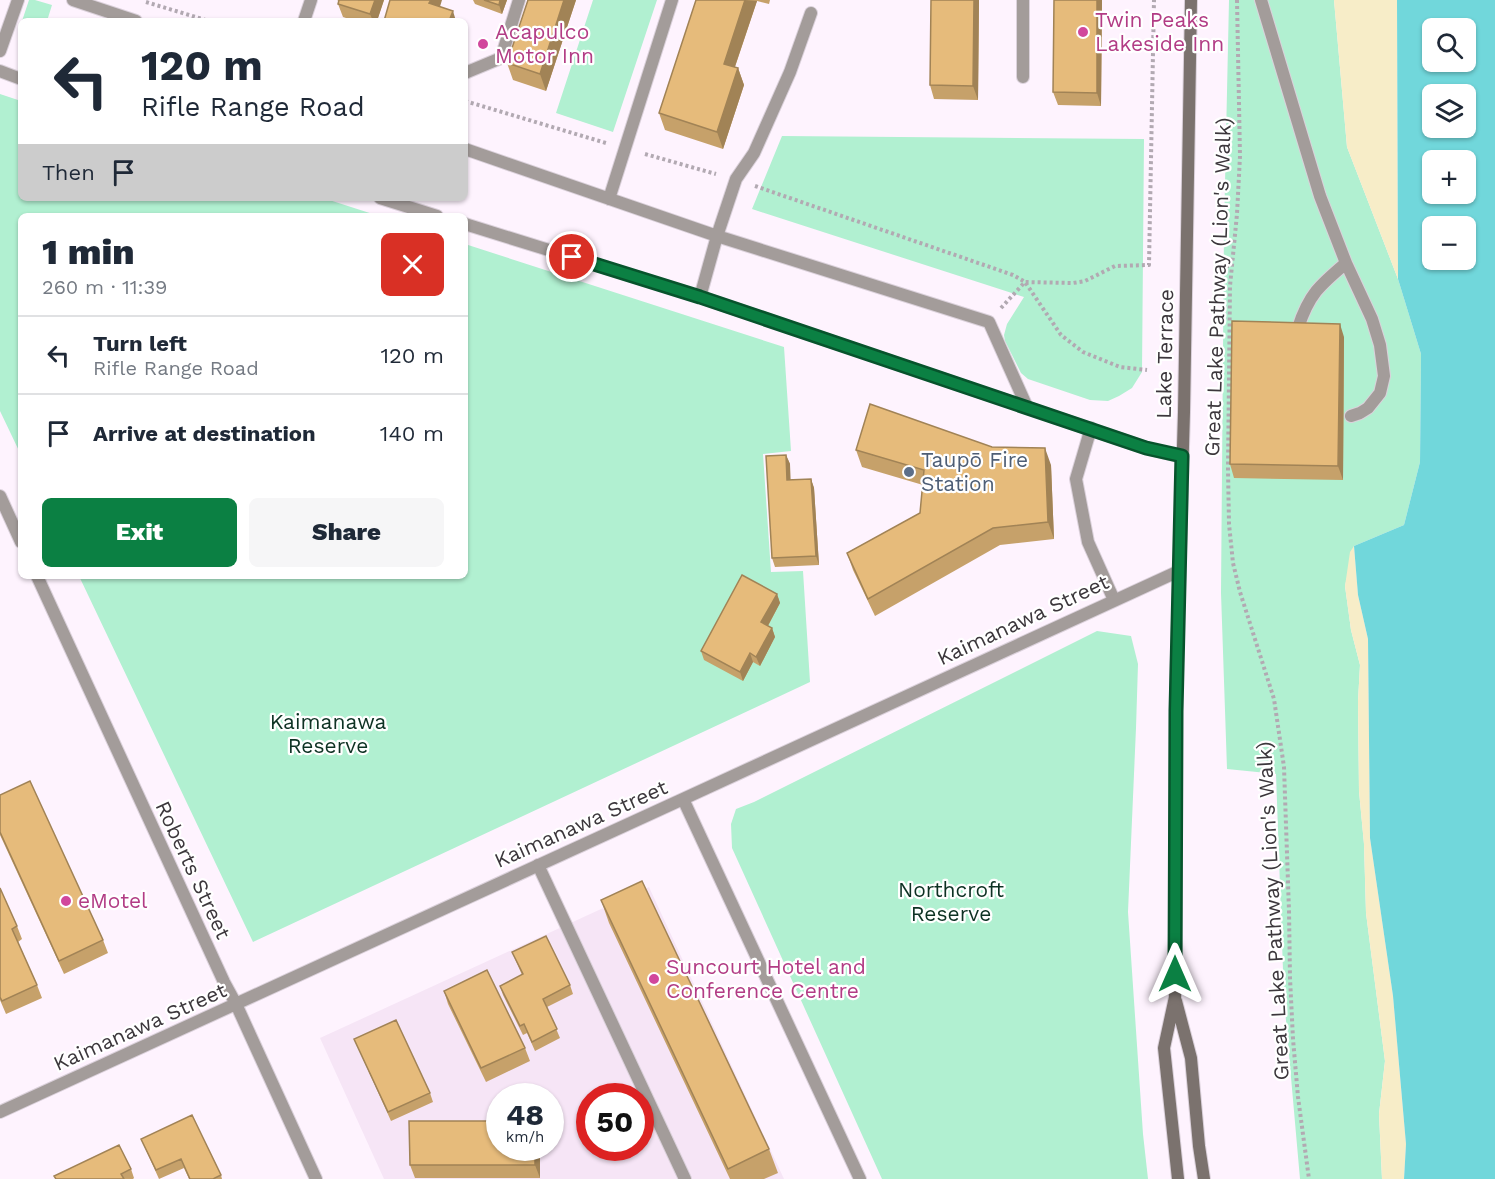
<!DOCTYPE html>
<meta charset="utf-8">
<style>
body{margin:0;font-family:"Work Sans",sans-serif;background:#f6f6f7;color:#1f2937;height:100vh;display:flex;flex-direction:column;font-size:22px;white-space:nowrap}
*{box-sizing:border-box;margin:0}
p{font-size:20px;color:#747a83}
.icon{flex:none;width:33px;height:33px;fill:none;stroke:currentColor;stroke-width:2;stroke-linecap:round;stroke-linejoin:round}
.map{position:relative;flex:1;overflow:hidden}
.sheet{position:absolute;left:18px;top:213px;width:450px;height:366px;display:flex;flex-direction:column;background:#fff;border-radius:9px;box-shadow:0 2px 4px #0004}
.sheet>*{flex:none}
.hud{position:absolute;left:18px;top:18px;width:450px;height:183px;border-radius:9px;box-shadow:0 2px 4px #0004;background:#fff;color:#1f2937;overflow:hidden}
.buttons{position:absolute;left:1422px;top:18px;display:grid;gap:12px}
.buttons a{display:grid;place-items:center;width:54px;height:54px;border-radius:9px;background:#fff;box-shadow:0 2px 4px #0004;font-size:30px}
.speed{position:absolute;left:486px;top:1083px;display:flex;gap:12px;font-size:30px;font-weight:700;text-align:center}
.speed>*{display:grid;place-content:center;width:78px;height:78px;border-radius:50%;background:#fff;box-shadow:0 2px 4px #0004;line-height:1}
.speed small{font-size:15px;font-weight:400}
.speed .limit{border:9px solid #d22;background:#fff;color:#111}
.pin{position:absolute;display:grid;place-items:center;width:51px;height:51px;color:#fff;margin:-26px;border:3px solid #fff;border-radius:50%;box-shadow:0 2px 6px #0007}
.me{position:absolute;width:66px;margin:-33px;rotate:0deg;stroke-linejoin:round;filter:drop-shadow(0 0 4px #0008)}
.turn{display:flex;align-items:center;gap:21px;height:126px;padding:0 24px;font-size:27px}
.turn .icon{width:78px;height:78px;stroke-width:2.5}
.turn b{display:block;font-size:42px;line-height:51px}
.then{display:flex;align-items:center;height:57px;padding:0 24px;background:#0003;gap:12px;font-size:22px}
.round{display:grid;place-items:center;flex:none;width:63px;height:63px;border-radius:9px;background:#f6f6f7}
.headline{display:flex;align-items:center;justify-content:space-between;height:102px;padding:0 24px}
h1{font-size:36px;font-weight:800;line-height:45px}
.primary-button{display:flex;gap:12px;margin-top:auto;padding:12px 24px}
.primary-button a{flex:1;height:69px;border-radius:9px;background:#0b8043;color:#fff;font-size:24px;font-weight:800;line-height:69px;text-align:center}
.primary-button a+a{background:#f6f6f7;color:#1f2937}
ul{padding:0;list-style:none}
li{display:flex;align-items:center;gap:18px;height:78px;padding:0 24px;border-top:2px solid #e0e1e3}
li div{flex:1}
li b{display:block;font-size:22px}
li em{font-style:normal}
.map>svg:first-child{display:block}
</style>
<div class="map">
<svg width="1495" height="1179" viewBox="0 0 1495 1179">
<rect width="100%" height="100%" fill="#fef3fe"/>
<path fill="#f6e5f6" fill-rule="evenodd" d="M649,887l135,292h-400l-64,-141zM500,1096h50v52h-50zM590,1096h50v52h-50z"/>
<path fill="#b1f0d1" d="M29,0h6l17,5 -5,16h-25z
M593,0h64l-44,132 -57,-19z
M1229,0h105l13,147 51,132 23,75 -1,108 -16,63 -50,21 -9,40 6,44 9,35 -2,36 1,90 5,53 2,69 19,148 -6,53 3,65h-82l-16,-181 -8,-224 -49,-5 -6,-176 3,-364z
M0,94l21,7v97h302l56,18h-358v239l-21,-44z
M782,136l362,3 -2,233 -10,16 -13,8 -11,5 -18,-1 -62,-21 -7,-6 -16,-32 -1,-6 3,-11 17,-27 -272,-88z
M465,244l319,103 7,104 -28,3 8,118 32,-1 7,111 -557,260 -174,-366h386z
M1097,631l34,5 7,28 -2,64 -8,184 15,222 5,45h-266l-150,-331 -1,-24 5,-15 18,-7z"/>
<path fill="#f7edc8" d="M1334,0h63l1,279 -51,-132z
M1354,546l4,49 10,44 2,199 23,158 13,148 -2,35h-22l-3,-65 6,-53 -19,-148 -2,-69 -5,-53 -1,-90 2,-36 -9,-35 -6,-44 5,-34z"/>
<path fill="#71d7db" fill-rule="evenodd" d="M1397,0h98v1179h-91l2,-35 -13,-148 -23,-158 -2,-199 -10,-44 -4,-49 50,-21 16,-63 1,-108 -23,-75zM1432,28h34v34h-34zM1432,94h34v34h-34zM1432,160h34v34h-34zM1432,226h34v34h-34z"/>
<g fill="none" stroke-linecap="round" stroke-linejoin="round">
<defs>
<path id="service" d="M73,0l63,21
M1261,0l59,196 26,67 26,56 8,26 4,31 -4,17 -12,15 -8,5 -9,3
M304,21l7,-21
M0,51l18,-51
M465,73l36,-15 18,-58
M1023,77v-77
M465,149l252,87 272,86 38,85
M609,199l63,-199
M700,297l17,-61 19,-57 18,-26 36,-81 21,-59
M1298,328c11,-34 22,-43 48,-65
M1091,428l-15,51 12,63 26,58
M538,865l147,314"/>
<path id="minor" d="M0,496l21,46
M37,576l187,406 12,22 80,175
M683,799l177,380
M0,1112l683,-313 496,-228"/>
<path id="tertiary" d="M0,71l21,8
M380,198l57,18
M465,224l235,73 446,151 36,9"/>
<path id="secondary" d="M1176,1001l15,57 8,88 5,33
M1178,1179l-14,-131 11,-51 1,-307 8,-278 7,-412"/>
</defs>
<use href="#service" stroke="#dbd1db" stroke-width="14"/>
<use href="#minor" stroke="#dbd1db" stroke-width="14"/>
<use href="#tertiary" stroke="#dbd1db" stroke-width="14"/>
<use href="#secondary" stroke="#dbd1db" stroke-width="14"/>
<path stroke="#b2a9b2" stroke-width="4" stroke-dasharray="3 3" stroke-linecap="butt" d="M1237,0l3,156 -3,58 -7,72 -2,183 1,55 4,39 7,29 34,107 10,68 5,144 1,67 3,61 5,58 11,82
M146,2l63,19
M465,101l141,42
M645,154l71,20
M755,186l258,89 12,7 36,53 22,17 37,15 27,3
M1220,266h12
M1001,308l24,-26 48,1 12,-2 30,-15 34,-1 5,-265"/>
<use href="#service" stroke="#a39c9a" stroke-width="12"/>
<use href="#minor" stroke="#a39c9a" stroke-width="12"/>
<use href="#tertiary" stroke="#a39c9a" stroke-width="12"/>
<use href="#secondary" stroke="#7b726e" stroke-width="12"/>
</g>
<path fill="#c6a16a" d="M337,0h47l-7,21h-22l-12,-4 -5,-13 1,-3z
M473,0h34l-5,14 -27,-10z
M528,0h48l-30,91 -33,-11 -6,-17z
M696,0h74l-1,4 -12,-3 -22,66 3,1 6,17 -21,64 -58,-19 -6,-17z
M979,0l-1,100 -44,-1 -4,-14z
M1102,0l-1,106 -43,-1 -5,-13z
M1344,337l-1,143 -109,-2 -4,-14z
M992,447l59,18 3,74 -54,6 -125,71 -22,-46 -6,-17 73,-40 3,-28 -61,-18 -6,-17z
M786,455l4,9v16l21,-1 3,9 5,77 -44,2 -3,-9z
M777,594l3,9 -12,23 4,2 3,9 -15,29 -7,-4 -10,19 -39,-21 -3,-9z
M0,795l103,145 5,13 -44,21 -64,-139z
M0,888l17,38 5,13 -4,3 19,43 5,13 -36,16 -6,-14z
M601,900l168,249 9,24 -14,6h-34l-121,-256z
M512,952l58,33 3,9 -26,13 13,31 -25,13 -8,-18 -4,2 -20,-40 -3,-9 22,-11z
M444,991l81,57 5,13 -44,21 -38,-78z
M354,1039l76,54 3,9 -42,19z
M141,1139l80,36 1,4h-33l-5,-11 -25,11z
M500,1148h40v30h-125l-5,-13z
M131,1169l3,9 -1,1h-78z"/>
<path fill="#a18356" d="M375,0h9l-7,21h-4l-3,-7z
M431,0h11l-6,20 -7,-17z
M500,0h7l-5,14 -3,-9z
M564,0h12l-30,91 -6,-17z
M745,0l12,1 -27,80 -6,-17z
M974,0h5l-1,100 -5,-14z
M1097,0h5l-1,106 -4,-13z
M453,11l3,10h-7z
M738,68l6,17 -21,64 -6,-17z
M1340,324l4,13 -1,143 -5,-14z
M1045,448l6,17 3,74 -6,-17z
M786,455l4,9 1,25 -4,-9z
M811,479l3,9 5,77 -3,-9z
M777,594l3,9 -15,28 -4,-9z
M772,628l3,9 -15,29 -4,-9z
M750,653l3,9 -10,19 -3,-9z
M535,1148h5v30l-5,-13z"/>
<path fill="#e6bb7b" stroke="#a18356" stroke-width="1.5" d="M339,0h36l-5,14 -32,-10z
M390,0h41l-2,3 24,8 -4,10h-65z
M484,0h16l-1,5z
M528,0h36l-24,74 -33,-11z
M696,0h49l-21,64 14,4 -21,64 -58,-19z
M931,0h43l-1,86 -43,-1z
M1054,0h43v93l-44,-1z
M1232,321l108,3 -2,142 -108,-2z
M870,404l122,43 53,1 3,74 -55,6 -125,71 -21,-46 73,-40 4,-43 -68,-20z
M786,455l1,25 24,-1 5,77 -44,2 -6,-102z
M742,575l35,19 -16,28 11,6 -16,29 -6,-4 -10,19 -39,-21z
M30,781l73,159 -44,21 -59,-129v-37z
M642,881l127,268 -41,20 -127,-269z
M0,888l17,38 -5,3 25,56 -35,16 -2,-4z
M546,936l24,49 -27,14 14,30 -25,13 -8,-18 -4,2 -20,-40 23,-12 -11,-22z
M487,970l38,78 -44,20 -37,-77z
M396,1020l34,73 -42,19 -34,-73z
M192,1115l29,60 -8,4h-23l-9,-20 -25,11 -15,-31z
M409,1121h91v27h35v17h-125z
M119,1145l12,24 -10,5 3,5h-68l-2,-3z"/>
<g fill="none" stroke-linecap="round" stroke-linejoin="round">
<defs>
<path id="route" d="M572,257l128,40 446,151 36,8 -6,255 -1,263"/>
</defs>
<use href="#route" stroke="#07532c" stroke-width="15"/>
<use href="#route" stroke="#0b8043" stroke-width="10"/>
</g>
<g fill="#d1479c" stroke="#fff" stroke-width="2">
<circle cx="1083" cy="32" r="6"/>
<circle cx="483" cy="44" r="6"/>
<circle cx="66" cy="901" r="6"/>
<circle cx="654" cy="979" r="6"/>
</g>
<circle fill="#5c6f8a" stroke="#fff" stroke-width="2" cx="909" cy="472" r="6"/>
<g text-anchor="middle" stroke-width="4.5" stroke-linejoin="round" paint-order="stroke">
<g font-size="21" fill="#b23c85" stroke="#fff" text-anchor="start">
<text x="1095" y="27">Twin Peaks<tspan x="1095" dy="24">Lakeside Inn</tspan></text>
<text x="495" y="39">Acapulco<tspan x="495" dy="24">Motor Inn</tspan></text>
<text x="78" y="908">eMotel</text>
<text x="666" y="974">Suncourt Hotel and<tspan x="666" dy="24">Conference Centre</tspan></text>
</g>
<g font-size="21" fill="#3c373c" stroke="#fff">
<text transform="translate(1218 287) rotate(-88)" y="7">Great Lake Pathway (Lion's Walk)</text>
<text transform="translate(1165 354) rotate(-89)" y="7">Lake Terrace</text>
<text transform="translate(1023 620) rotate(-25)" y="7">Kaimanawa Street</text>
<text transform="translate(581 824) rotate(-24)" y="7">Kaimanawa Street</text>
<text transform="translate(193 870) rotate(65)" y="7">Roberts Street</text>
<text transform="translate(1273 911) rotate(-93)" y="7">Great Lake Pathway (Lion's Walk)</text>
<text transform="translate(140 1027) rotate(-24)" y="7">Kaimanawa Street</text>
</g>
<g font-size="21" fill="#4e5e75" stroke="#fff" text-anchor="start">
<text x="921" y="467">Taupō Fire<tspan x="921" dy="24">Station</tspan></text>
</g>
<g font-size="21" fill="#0d3223" stroke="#fff">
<text x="328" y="729">Kaimanawa<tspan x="328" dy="24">Reserve</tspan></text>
<text x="951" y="897">Northcroft<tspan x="951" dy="24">Reserve</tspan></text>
</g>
</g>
</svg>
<div class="buttons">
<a><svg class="icon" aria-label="search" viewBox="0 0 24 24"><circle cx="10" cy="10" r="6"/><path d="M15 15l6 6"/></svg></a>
<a><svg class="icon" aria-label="layers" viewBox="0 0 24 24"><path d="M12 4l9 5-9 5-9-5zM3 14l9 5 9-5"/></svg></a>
<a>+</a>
<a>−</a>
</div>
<div class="speed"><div>48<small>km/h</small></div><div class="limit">50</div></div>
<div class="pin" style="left:572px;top:257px;background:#d93025"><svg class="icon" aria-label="arrive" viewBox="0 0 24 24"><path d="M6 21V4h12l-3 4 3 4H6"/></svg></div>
<svg class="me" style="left:1175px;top:974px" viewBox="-20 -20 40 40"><path d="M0-17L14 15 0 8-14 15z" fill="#0b8043" stroke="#fff" stroke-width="4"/></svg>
<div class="hud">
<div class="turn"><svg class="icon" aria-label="left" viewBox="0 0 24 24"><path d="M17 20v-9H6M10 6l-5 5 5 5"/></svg><div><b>120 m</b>Rifle Range Road</div></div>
<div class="then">Then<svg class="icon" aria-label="arrive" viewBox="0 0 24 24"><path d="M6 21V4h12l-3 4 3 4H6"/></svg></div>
</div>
<section class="sheet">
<div class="headline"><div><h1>1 min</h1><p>260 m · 11:39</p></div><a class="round" style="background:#d93025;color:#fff"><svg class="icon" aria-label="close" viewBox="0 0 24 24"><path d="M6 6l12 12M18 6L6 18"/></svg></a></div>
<ul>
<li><svg class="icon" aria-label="left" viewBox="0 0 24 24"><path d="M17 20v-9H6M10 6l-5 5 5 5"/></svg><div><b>Turn left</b><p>Rifle Range Road</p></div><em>120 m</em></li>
<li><svg class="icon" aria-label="arrive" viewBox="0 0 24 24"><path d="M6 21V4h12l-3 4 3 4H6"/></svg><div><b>Arrive at destination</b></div><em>140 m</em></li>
</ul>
<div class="primary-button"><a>Exit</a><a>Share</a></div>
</section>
</div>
